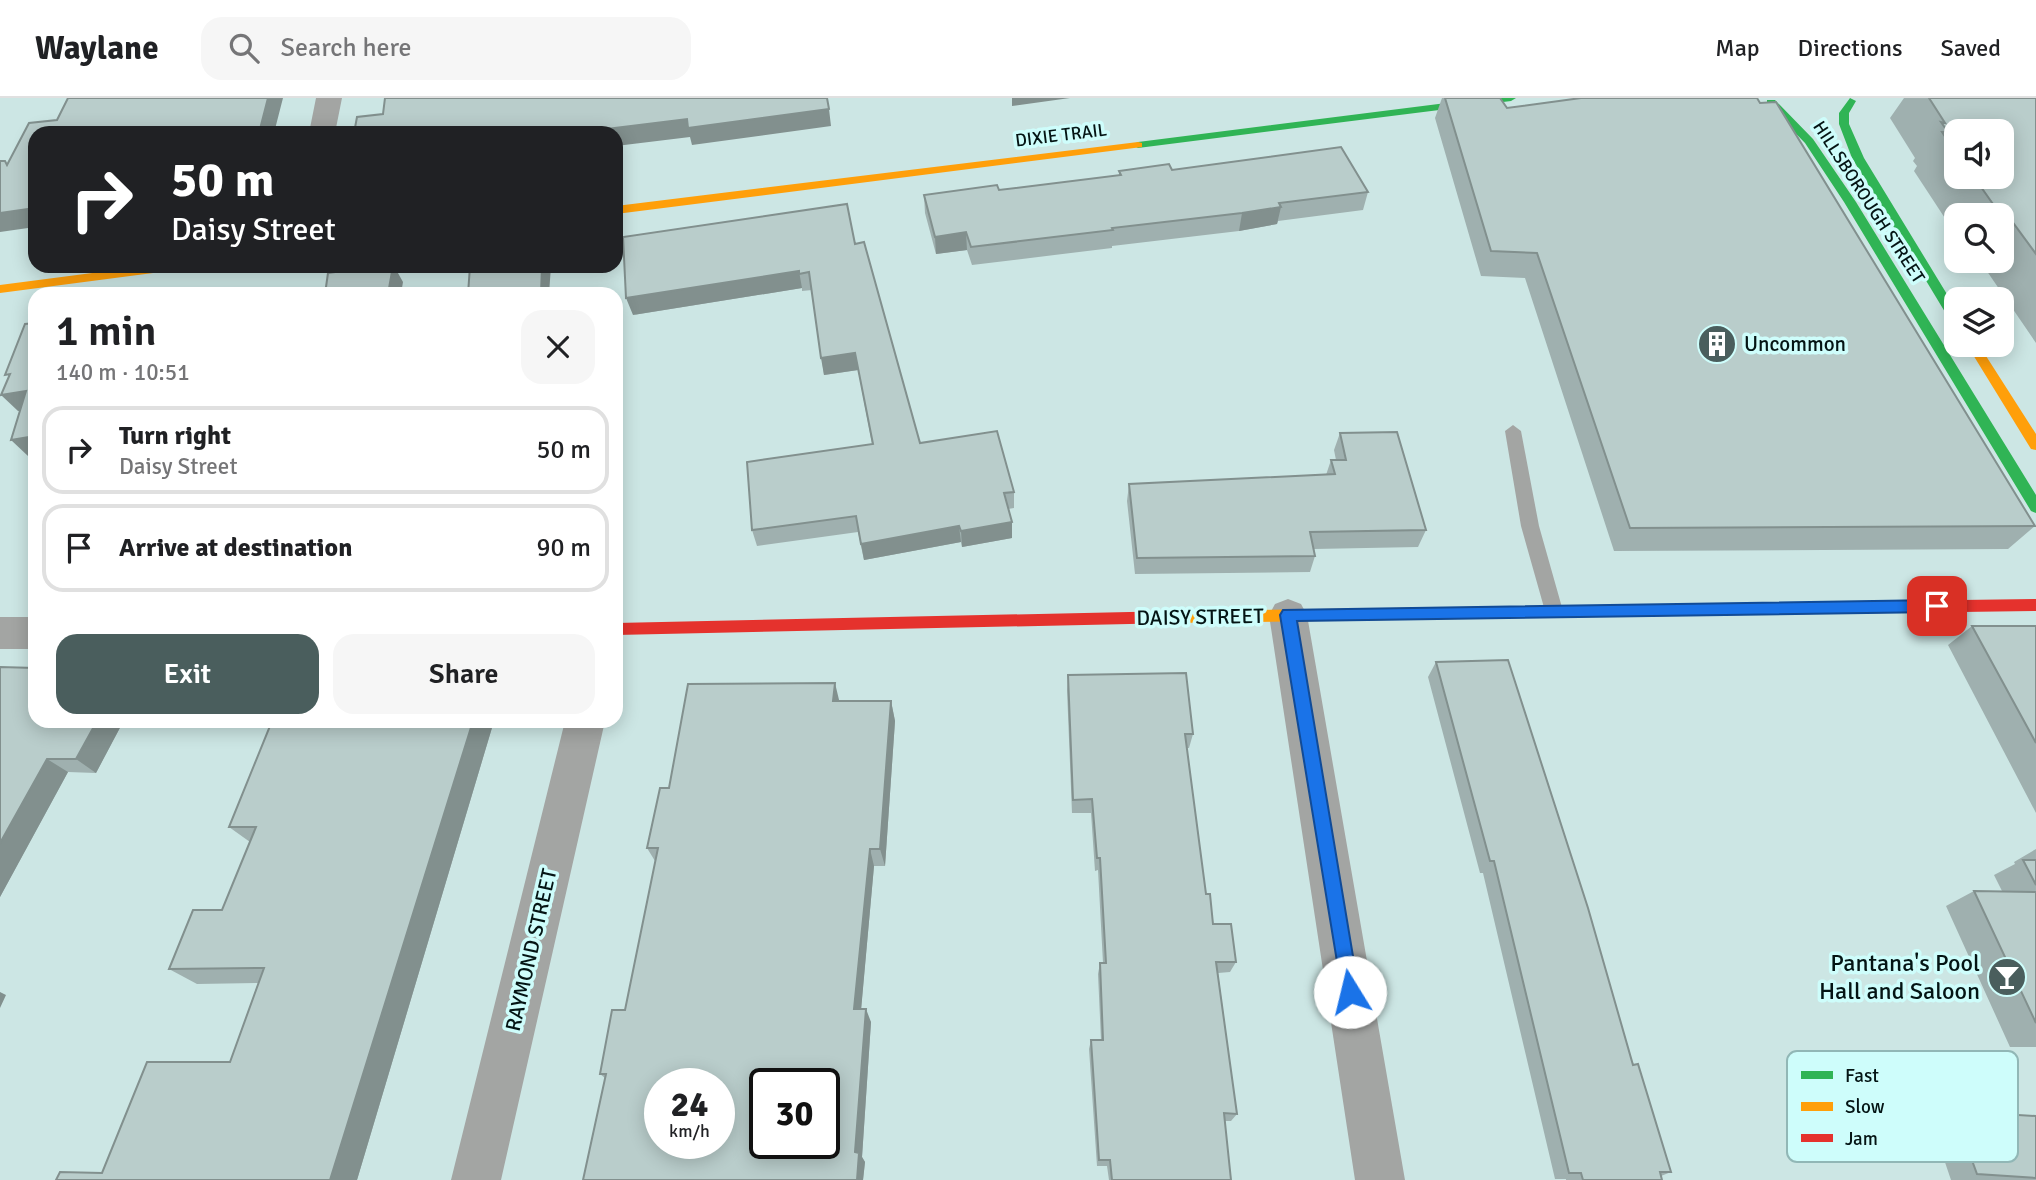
<!DOCTYPE html>
<meta charset="utf-8">
<style>
body{margin:0;font-family:Signika,sans-serif;background:#f6f6f6;color:#202124;height:100vh;display:flex;flex-direction:column;font-size:26px;white-space:nowrap}
*{box-sizing:border-box;margin:0}
p{font-size:23px;color:#757577}
.icon{flex:none;width:38px;height:38px;fill:none;stroke:currentColor;stroke-width:2;stroke-linecap:round;stroke-linejoin:round}
.map{position:relative;flex:1;overflow:hidden}
.sheet{position:absolute;left:28px;top:189px;width:595px;height:441px;display:flex;flex-direction:column;background:#fff;border-radius:21px;box-shadow:0 4px 18px #0003}
.sheet>*{flex:none}
.hud{position:absolute;left:28px;top:28px;width:595px;height:147px;border-radius:21px;box-shadow:0 4px 18px #0003;background:#202124;color:#fff;overflow:hidden}
.buttons{position:absolute;left:1944px;top:21px;display:grid;gap:14px}
.buttons a{display:grid;place-items:center;width:70px;height:70px;border-radius:14px;background:#fff;box-shadow:0 4px 18px #0003;font-size:35px}
.speed{position:absolute;left:644px;top:970px;display:flex;gap:14px;font-size:35px;font-weight:700;text-align:center}
.speed>*{display:grid;place-content:center;width:91px;height:91px;border-radius:50%;background:#fff;box-shadow:0 4px 18px #0003;line-height:1}
.speed small{font-size:18px;font-weight:400}
.speed .limit{border:4px solid #111;border-radius:10px;background:#fff;color:#111}
.pin{position:absolute;display:grid;place-items:center;width:60px;height:60px;color:#fff;margin:-30px;border-radius:14px;box-shadow:0 4px 10px #0006}
.me{position:absolute;width:77px;margin:-38px;rotate:351deg;stroke-linejoin:round;filter:drop-shadow(0 0 5px #0008)}
.turn{display:flex;align-items:center;gap:24px;height:147px;padding:0 28px;font-size:32px}
.turn .icon{width:91px;height:91px;stroke-width:2.5}
.turn b{display:block;font-size:49px;line-height:60px}
.round{display:grid;place-items:center;flex:none;width:74px;height:74px;border-radius:21px;background:#f6f6f6}
.summary{display:flex;align-items:center;justify-content:space-between;height:119px;padding:0 28px}
h1{font-size:42px;font-weight:600;line-height:52px}
.action{display:flex;gap:14px;margin-top:auto;padding:14px 28px}
.action a{flex:1;height:80px;border-radius:21px;background:#4a5e5d;color:#fff;font-size:28px;font-weight:600;line-height:80px;text-align:center}
.action a+a{background:#f6f6f6;color:#202124}
ul{padding:0;list-style:none}
li{display:flex;align-items:center;gap:21px;height:88px;margin:0 14px 10px;padding:0 14px;border:4px solid #e0e0e0;border-radius:21px}
li div{flex:1}
li b{display:block;font-size:26px}
li em{font-style:normal}
header{display:flex;align-items:center;gap:42px;box-sizing:border-box;height:98px;padding:0 35px;background:#fff;border-bottom:2px solid #e0e0e0}
header strong{font-size:33px}
nav{display:flex;gap:38px;margin-inline-start:auto;font-size:24px}
.search{width:490px;height:63px;background:#f6f6f6;display:flex;align-items:center;gap:18px;box-sizing:border-box;padding:0 24px;border-radius:21px;color:#757577;font-size:26px}
.map>svg:first-child{display:block}
</style>
<header>
<strong>Waylane</strong>
<div class="search"><svg class="icon" aria-label="search" viewBox="0 0 24 24"><circle cx="10" cy="10" r="6"/><path d="M15 15l6 6"/></svg>Search here</div>
<nav><a>Map</a><a>Directions</a><a>Saved</a></nav>
</header>
<div class="map">
<svg width="2036" height="1082" viewBox="0 0 2036 1082">
<rect width="100%" height="100%" fill="#cce6e4"/>
<g fill="none" stroke-linecap="round" stroke-linejoin="round">
<path fill="#a3a5a3" fill-rule="evenodd" d="M1513,327l8,6 18,95 24,85 -2,5h-14l-2,-5 -24,-85 -16,-95z"/>
<path fill="#a3a5a3" fill-rule="evenodd" d="M316,0h26l-7,35h-26z
M1288,501l13,5 6,11 98,565h-50l-86,-565 6,-11z
M0,519h35v32h-35z
M565,623h40l-104,459h-50z"/>
<path fill="#30b455" fill-rule="evenodd" d="M1486,0h30l-5,3 -373,47 -6,-3 6,-3z
M1850,0l6,3 -7,12v11l15,34 92,151v14l-5,-1 -99,-164 -13,-34v-11z
M1767,2h8l38,39 43,63 180,293v18l-5,-2 -187,-309 -39,-59 -38,-39z"/>
<path fill="#ff9f0a" fill-rule="evenodd" d="M1138,44l4,1v4l-526,67v-8z
M146,168h36l-6,4 -176,23v-8z
M1967,247h12l57,89v16l-5,-1z
M1599,507l5,2 3,4 -3,4 -5,2 -424,6 -5,-2 -3,-4 3,-4 5,-2z"/>
<path fill="#e5322d" fill-rule="evenodd" d="M2036,501v12l-437,6 -5,-2 -3,-4 3,-4 5,-2z
M1175,513l5,2 3,4 -3,4 -5,2 -559,12v-12z"/>
</g>
<path fill="#9fb0af" fill-rule="evenodd" d="M1442,0h58l7,10 528,418 -27,23 -394,2 -89,-273 -44,-2 -46,-158z
M1904,0h132v245l-56,-82h22v-46h-46v20l-42,-64 3,-5 -4,-5 2,-3 -25,-40zM1956,33l46,46h-46z
M1172,72l196,22 -5,18 -85,11 -1,3 -38,7 -127,15v2l-140,17 -5,-15 -31,4 -11,-41 -1,-18 75,-5 120,-14v-5z
M855,146l65,199 94,49v16l-6,1 4,29 -50,9 -1,-5 -97,18 -6,-28 -101,14 -5,-16 120,-86 -14,-74 -34,5 -12,-85 -10,1v-3l-169,27z
M1340,335l86,97 -8,17 -104,2 1,7 -5,16 -175,2 -8,-73 2,-17 197,-9 5,-15h5l-2,-10z
M1972,528h64v187l-88,-168z
M1436,564l197,403 38,107 -10,4 1,4h-96v-1h-11l-72,-306h-3l-52,-196z
M0,569l123,55 -27,51 -28,-1 -68,125z
M1068,577l125,59 -4,14h-2l19,146 7,30 23,38 -6,10 -12,1 19,141 -6,7h-6l6,59h-122l-2,-14h-10l-8,-117 2,-9h10l-3,-66 2,-11h3l-5,-93 -3,1 -4,-58h-19l-5,-123z
M839,603h52l4,20 -10,145h-11l-13,143 10,13 -9,135 3,5 -2,18h-280l22,-102 -5,-4 25,-64 30,-149 -8,-13 22,-60z
M494,623l-137,459h-301l46,-7 128,-111 28,-79 -61,1 -28,-15 53,-59 28,-68 -21,-15z
M2036,751v198h-26l-64,-141 28,-15h28l-8,-16 21,-11 -1,-2z
M1954,1013l82,5v64h-85l-21,-62z"/>
<path fill="#82908e" d="M268,0h15l-9,35h-15z
M1012,0h58l-58,8z
M829,11l2,17 -139,19 -2,-8 -74,9v-13h-42l113,-14z
M1281,109l-4,17 -38,7 3,-18z
M35,110v19l-35,5v-19z
M966,134l1,18 -31,4 -1,-17z
M393,168h1l9,16 -2,12h-13z
M542,168h9l-2,28h-8z
M799,173l3,17 -169,27 -7,-17z
M855,255l3,17 -34,5 -3,-17z
M26,293l9,18 -17,2 -17,-16z
M35,338v19l-7,1 -17,-16z
M1012,424v16l-50,9 -1,-16z
M959,428l2,16 -97,18 -3,-16z
M835,585l5,21 -7,-3z
M891,603l4,20 -10,145 -5,-17z
M97,623h25l1,1 -27,51 -20,-14z
M473,623h21l-137,459h-27z
M47,661l21,13 -68,125v-54z
M870,751l4,17 -14,156 -6,-13z
M0,894l6,3 -6,13z
M866,911l5,13 -9,135 3,5 -2,18h-6l-2,-28z"/>
<path fill="#b9cdcb" stroke="#82908e" stroke-width="2" fill-rule="evenodd" d="M68,0h200l-9,35h-224v75l-35,5v-52h5l2,4 22,-42 28,-3z
M385,0h442l2,11 -141,19 -1,-9 -113,14h-220l3,-16 26,-3z
M1445,0h55l7,10 74,-10h176l3,5 16,-1 259,424 -405,2 -93,-275 -46,-2z
M1929,0h107v156l-36,-49 -7,-1 -19,-27h28v-46h-46v22l-14,-21h6l-7,-10 4,1z
M1341,49l27,45 -89,11 2,4 -39,6 -130,15 1,2 -142,17 -5,-15 -31,5 -11,-42 73,-10 2,5 122,-15 -2,-4 50,-7 3,6z
M847,106l8,40 9,-2 56,201 77,-12 17,61 -10,1 8,29 -51,9 -2,-5 -98,18 -5,-28 -104,14 -5,-68 126,-18 -18,-91 -34,5 -12,-86 -10,2v-3l-173,27 -3,-61z
M380,168h13l-5,28h-63l3,-21z
M470,168h72l-1,28h-73z
M35,225v113l-24,4 15,-49 -25,4 9,-21 -5,1 20,-51z
M1397,334l29,98 -116,2 5,24 -178,2 -8,-74 206,-10 -4,-14h15l-6,-27z
M1972,528h64v117z
M1508,562l80,248 45,157 5,-1 33,108h-11l2,8h-79l-2,-7h-12l-75,-312h-4l-54,-199z
M0,569l35,1v53h62l-21,38h-29l-47,84z
M1186,575l7,61h-8l21,160h4l3,30h18l5,38h-20l21,152 -13,-1 7,67h-119l-2,-20h-11l-8,-120h12l-3,-77h6l-6,-105h-3l-5,-59 -19,1 -5,-125z
M835,585l-2,18h58l-11,148h-10l-16,160h12l-11,143 4,1 -2,27h-274l23,-106h-6l12,-64h13l33,-162h-11l13,-60h9l19,-104zM660,985h59v60h-59zM765,985h59v60h-59z
M272,623h201l-143,459h-274l4,-8 42,1 45,-111h83l34,-94 -95,1 24,-59h29l34,-83h-27z
M2023,762h13v25z
M1974,793l62,1v131z
M1954,1013l82,5v62l-59,-4z"/>
<path fill="#1a73e8" stroke="#114b97" stroke-width="2" d="M1937,502l8,6 -8,6 -640,9 62,371 -3,6 -6,3 -7,-3 -63,-383 3,-5z"/>
<defs>
<symbol id="building-disc" viewBox="-11 -11 22 22"><circle r="9.5" fill="#4a5e5d" stroke="#cefdfb"/><path d="M-4-6H4V6H1V3H-1V6H-4ZM-2.5-4.3h1.7v1.8h-1.7ZM.8-4.3h1.7v1.8H.8ZM-2.5-1h1.7V.8h-1.7ZM.8-1h1.7V.8H.8Z" fill="#fff"/></symbol>
<symbol id="bar-disc" viewBox="-11 -11 22 22"><circle r="9.5" fill="#4a5e5d" stroke="#cefdfb"/><path d="M-6-5H6L.8 .8V4.5H3.5V6h-7V4.5H-.8V.8Z" fill="#fff"/></symbol>
</defs>
<g fill-rule="evenodd">
<use href="#building-disc" x="1695" y="224" width="44" height="44"/>
<use href="#bar-disc" x="1985" y="857" width="44" height="44"/>
</g>
<g text-anchor="middle" stroke-width="7" stroke-linejoin="round" paint-order="stroke">
<g font-size="18" fill="#041414" stroke="#cefdfb">
<text transform="translate(1061 37) rotate(-7)" y="6">DIXIE TRAIL</text>
<text transform="translate(1869 104) rotate(57)" y="6">HILLSBOROUGH STREET</text>
</g>
<g font-size="21" fill="#041414" stroke="#cefdfb" text-anchor="start">
<text x="1744" y="253">Uncommon</text>
</g>
<g font-size="21" fill="#041414" stroke="#cefdfb">
<text transform="translate(1200 519) rotate(-1)" y="7">DAISY STREET</text>
<text transform="translate(531 852) rotate(-77)" y="7">RAYMOND STREET</text>
</g>
<g font-size="24" fill="#041414" stroke="#cefdfb" text-anchor="end">
<text x="1980" y="873">Pantana's Pool<tspan x="1980" dy="28">Hall and Saloon</tspan></text>
</g>
</g>
<rect x="1787" y="953" width="231" height="111" rx="10" fill="#cefdfb" stroke="#91b7b6" stroke-width="2"/>
<rect x="1801" y="973" width="32" height="8" fill="#30b455"/>
<rect x="1801" y="1004" width="32" height="9" fill="#ff9f0a"/>
<rect x="1801" y="1036" width="32" height="8" fill="#e5322d"/>
<g font-size="19" fill="#041414">
<text x="1845" y="984">Fast</text>
<text x="1845" y="1015">Slow</text>
<text x="1845" y="1047">Jam</text>
</g>
</svg>
<div class="buttons">
<a><svg class="icon" aria-label="sound" viewBox="0 0 24 24"><path d="M4 9h4l5-4v14l-5-4H4zM17 9q2 3 0 6"/></svg></a>
<a><svg class="icon" aria-label="search" viewBox="0 0 24 24"><circle cx="10" cy="10" r="6"/><path d="M15 15l6 6"/></svg></a>
<a><svg class="icon" aria-label="layers" viewBox="0 0 24 24"><path d="M12 4l9 5-9 5-9-5zM3 14l9 5 9-5"/></svg></a>
</div>
<div class="speed"><div>24<small>km/h</small></div><div class="limit">30</div></div>
<div class="pin" style="left:1937px;top:508px;background:#d93025"><svg class="icon" aria-label="arrive" viewBox="0 0 24 24"><path d="M6 21V4h12l-3 4 3 4H6"/></svg></div>
<svg class="me" style="left:1350px;top:894px" viewBox="-20 -20 40 40"><circle r="19" fill="#fff"/><path d="M0-13L10 11 0 6-10 11z" fill="#1a73e8"/></svg>
<div class="hud">
<div class="turn"><svg class="icon" aria-label="right" viewBox="0 0 24 24"><path d="M7 20v-9h11M14 6l5 5-5 5"/></svg><div><b>50 m</b>Daisy Street</div></div>
</div>
<section class="sheet">
<div class="summary"><div><h1>1 min</h1><p>140 m · 10:51</p></div><a class="round"><svg class="icon" aria-label="close" viewBox="0 0 24 24"><path d="M6 6l12 12M18 6L6 18"/></svg></a></div>
<ul>
<li><svg class="icon" aria-label="right" viewBox="0 0 24 24"><path d="M7 20v-9h11M14 6l5 5-5 5"/></svg><div><b>Turn right</b><p>Daisy Street</p></div><em>50 m</em></li>
<li><svg class="icon" aria-label="arrive" viewBox="0 0 24 24"><path d="M6 21V4h12l-3 4 3 4H6"/></svg><div><b>Arrive at destination</b></div><em>90 m</em></li>
</ul>
<div class="action"><a>Exit</a><a>Share</a></div>
</section>
</div>
